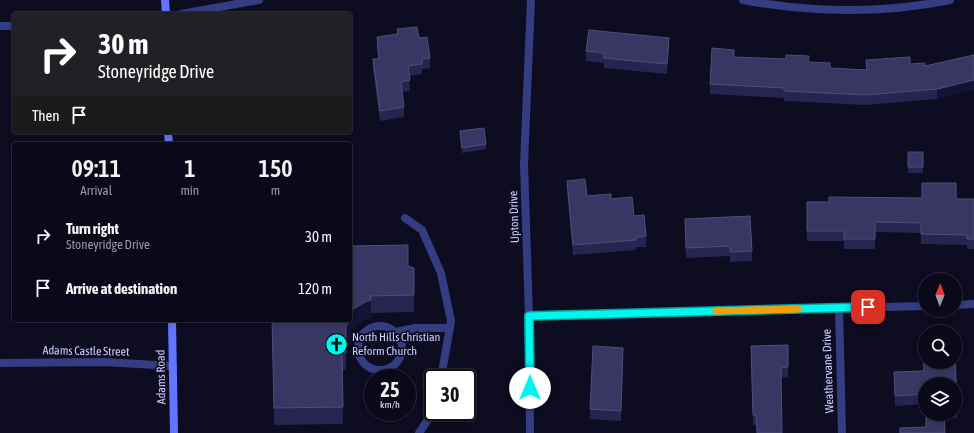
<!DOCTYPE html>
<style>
body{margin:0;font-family:"Asap Condensed",sans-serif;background:#181726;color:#f1f3f6;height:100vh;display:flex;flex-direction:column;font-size:15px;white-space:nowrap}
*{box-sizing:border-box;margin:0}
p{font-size:13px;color:#999aa2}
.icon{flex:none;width:22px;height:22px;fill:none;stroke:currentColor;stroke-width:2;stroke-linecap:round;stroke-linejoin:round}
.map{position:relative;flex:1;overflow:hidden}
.panel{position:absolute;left:12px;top:142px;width:340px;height:180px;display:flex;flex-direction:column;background:#0a0919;border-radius:4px;box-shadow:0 2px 6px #0003,0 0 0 1px #2a2a38}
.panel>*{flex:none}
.guide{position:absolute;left:12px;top:12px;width:340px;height:122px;border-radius:4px;box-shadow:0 2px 6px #0003,0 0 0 1px #2a2a38;background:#202124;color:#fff;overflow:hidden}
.needle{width:26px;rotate:1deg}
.controls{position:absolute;left:918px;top:273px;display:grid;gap:8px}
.controls a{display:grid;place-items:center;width:44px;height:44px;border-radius:50%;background:#0a0919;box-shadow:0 2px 6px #0003,0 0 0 1px #2a2a38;font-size:20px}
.speed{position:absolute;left:364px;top:369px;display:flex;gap:8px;font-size:20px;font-weight:700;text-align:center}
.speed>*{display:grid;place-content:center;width:52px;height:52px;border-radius:50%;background:#0a0919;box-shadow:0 2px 6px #0003,0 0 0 1px #2a2a38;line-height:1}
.speed small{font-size:10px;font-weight:400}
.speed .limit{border:2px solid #111;border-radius:6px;background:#fff;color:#111}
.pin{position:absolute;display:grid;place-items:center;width:34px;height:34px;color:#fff;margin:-17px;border-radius:8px;box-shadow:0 2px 6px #0006}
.me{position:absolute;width:44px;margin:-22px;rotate:0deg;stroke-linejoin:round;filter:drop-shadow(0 0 3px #0008)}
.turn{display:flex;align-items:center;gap:14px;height:84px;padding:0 20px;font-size:18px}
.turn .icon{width:52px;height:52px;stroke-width:2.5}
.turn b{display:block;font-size:28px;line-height:34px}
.then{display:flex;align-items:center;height:38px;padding:0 20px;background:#0003;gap:8px;font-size:15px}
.eta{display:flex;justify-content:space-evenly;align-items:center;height:68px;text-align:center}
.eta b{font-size:24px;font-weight:600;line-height:28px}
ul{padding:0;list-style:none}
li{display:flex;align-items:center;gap:12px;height:52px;padding:0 20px}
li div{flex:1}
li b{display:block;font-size:15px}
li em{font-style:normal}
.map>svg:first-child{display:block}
</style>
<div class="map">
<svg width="974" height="433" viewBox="0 0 974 433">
<rect width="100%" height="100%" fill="#0d0c21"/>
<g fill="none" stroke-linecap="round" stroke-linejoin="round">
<path stroke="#353d82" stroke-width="8" d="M405,218l17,12 19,43 10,48 -10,57
M358 348a22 22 0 1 1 44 0a22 22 0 1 1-44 0Z
M396,332l19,-4h35
M419,433l14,-21"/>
<path stroke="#353d82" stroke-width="8" d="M743,0c69,13 138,14 207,0
M181,14l78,-14
M0,26h14
M955,305l19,-1
M839,308l3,125
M529,316l396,-10
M0,363l104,-1 69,4
M530,433l-1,-117 -5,-152 7,-164"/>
<path stroke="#6375ff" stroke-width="8" d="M165,0l1,14
M168,132l1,12
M172,320l2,113"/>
</g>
<path fill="#262550" d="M397,29l22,9 11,20v10l-8,1v5l-13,2 1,15 -8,1 2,15v10l-24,4 -7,-51v-11h5l-1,-12v-10l20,-3z
M669,48l-2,26 -63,-6v-5l-18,-2v-10z
M974,55l-37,44 -72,6 -81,-4v-3l-74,-4v-10l24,-27 75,5 21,6 36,2v-10l59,6z
M460,131l26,13v5l-24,4 -2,-16z
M908,152h15v21h-15z
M567,181l20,15 24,3 23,17 12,20v11h-10v3l-63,5 -6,-64z
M956,199h18v50h-7v-4l-46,-1v-11l-46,-1v17h-31v-8h-37v-39h22z
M685,219l67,32v10l-22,1v-6l-44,2z
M350,246l64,22v44l-43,1v5l-6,1 -13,9 -2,10 -4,5v27h-4l1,54 -69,1 -2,-105h78z
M923,344h2v18h30v-14l2,70 -13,1 1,14h-45v-5l26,-1 -1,-13h30v-30h-30v26v-6l-30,2 -1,-34 30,-1z
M788,345v32l-7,1 -25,47h-3l-2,-79z
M623,358l-2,63 -31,-2v-10z"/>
<path fill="#151335" d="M669,38v10l-2,26v-10z
M974,80v10l-37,9v-10z
M371,300v18l-6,1 -13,9 -2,10 -4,6v-18l6,-16 13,-8z
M623,348v10l-2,63v-10z"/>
<path fill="#383763" stroke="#4f4e7b" d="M417,27l2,11 8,-1 3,21 -8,1v5l-14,2 2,14 -9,2 3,25 -24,4 -7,-52h6l-2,-22 21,-3 -1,-5z
M589,30l80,8 -2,26 -63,-6v-5l-18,-2z
M712,48l22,2v7l52,2v-4l23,1 -1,6 22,1v5l37,2 -1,-10 44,-3v7l15,-1v3l49,-11v25l-37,9 -72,6 -81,-4v-3l-74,-4z
M484,128l2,16 -24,4 -2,-17z
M908,152h15v15h-15z
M585,179l2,17 24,-2v5l21,-2 2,19 10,-1 2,21 -10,1v3l-63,5 -6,-64z
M922,183h34v16h18v40h-7v-4l-46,-1v-11l-46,-1v17h-31v-8h-37v-29h22v-5l93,1z
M750,216l2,35 -22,1v-6l-44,2 -1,-29z
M408,245v21l6,2v27l-44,1 1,4 -6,2 -13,8 -2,11 -4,5v27h-4l1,54 -69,1 -2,-88h78v-74z
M923,344h2v18h30v-14l2,60h-2v-24h-30v16v-6l-30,2 -1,-24 30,-1z
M788,345v22l-7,1 1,65h-25l-1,-18h-3l-2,-69z
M593,346l30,2 -2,63 -31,-2z
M926,414h18l1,19h-45v-5l26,-1z"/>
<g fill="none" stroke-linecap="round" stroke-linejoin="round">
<defs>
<path id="route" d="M530,388l-1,-72 339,-9"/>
</defs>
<use href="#route" stroke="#00a19b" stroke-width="10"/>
<use href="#route" stroke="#00f7ee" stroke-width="7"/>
<path stroke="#f59e0b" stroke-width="7" d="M716,311l82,-2"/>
</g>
<defs>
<symbol id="church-disc" viewBox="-11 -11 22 22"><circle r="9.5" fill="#00f7ee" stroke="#0d0c21"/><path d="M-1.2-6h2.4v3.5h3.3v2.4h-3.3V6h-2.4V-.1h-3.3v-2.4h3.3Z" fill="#111"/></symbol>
</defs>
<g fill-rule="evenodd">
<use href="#church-disc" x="324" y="332" width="25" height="25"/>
</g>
<g text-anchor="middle" stroke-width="3.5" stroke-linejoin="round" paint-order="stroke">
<g font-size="12" fill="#cccdff" stroke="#0d0c21">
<text transform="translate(514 217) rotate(-92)" y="4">Upton Drive</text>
<text transform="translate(86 351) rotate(1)" y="4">Adams Castle Street</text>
<text transform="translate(828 371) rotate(-92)" y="4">Weathervane Drive</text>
<text transform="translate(161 377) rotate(-91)" y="4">Adams Road</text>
</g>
<g font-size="12" fill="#cccdff" stroke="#0d0c21" text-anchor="start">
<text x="352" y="341">North Hills Christian<tspan x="352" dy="14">Reform Church</tspan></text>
</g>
</g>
</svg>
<div class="controls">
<a><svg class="needle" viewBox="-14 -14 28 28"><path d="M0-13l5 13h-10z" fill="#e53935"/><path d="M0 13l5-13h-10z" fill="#999aa2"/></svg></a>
<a><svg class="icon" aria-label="search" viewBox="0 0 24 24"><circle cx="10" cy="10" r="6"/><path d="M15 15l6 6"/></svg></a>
<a><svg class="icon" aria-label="layers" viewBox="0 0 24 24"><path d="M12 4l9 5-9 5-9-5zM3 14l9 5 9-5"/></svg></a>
</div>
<div class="speed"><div>25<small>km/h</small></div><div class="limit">30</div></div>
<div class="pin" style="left:868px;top:307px;background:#d93025"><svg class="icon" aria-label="arrive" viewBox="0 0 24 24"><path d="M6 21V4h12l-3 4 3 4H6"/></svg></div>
<svg class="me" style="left:530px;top:388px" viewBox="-20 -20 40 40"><circle r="19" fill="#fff"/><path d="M0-13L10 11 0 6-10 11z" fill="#00f7ee"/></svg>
<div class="guide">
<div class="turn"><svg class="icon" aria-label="right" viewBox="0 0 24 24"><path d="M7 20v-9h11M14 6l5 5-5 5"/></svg><div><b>30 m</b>Stoneyridge Drive</div></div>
<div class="then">Then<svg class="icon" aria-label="arrive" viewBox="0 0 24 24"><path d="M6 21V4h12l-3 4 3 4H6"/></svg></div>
</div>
<section class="panel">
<div class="eta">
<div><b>09:11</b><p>Arrival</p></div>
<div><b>1</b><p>min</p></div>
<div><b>150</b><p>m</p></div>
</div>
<ul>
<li><svg class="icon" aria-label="right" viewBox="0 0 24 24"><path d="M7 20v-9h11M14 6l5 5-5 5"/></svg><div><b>Turn right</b><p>Stoneyridge Drive</p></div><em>30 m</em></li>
<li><svg class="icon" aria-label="arrive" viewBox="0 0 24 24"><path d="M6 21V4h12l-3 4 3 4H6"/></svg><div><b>Arrive at destination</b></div><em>120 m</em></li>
</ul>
</section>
</div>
